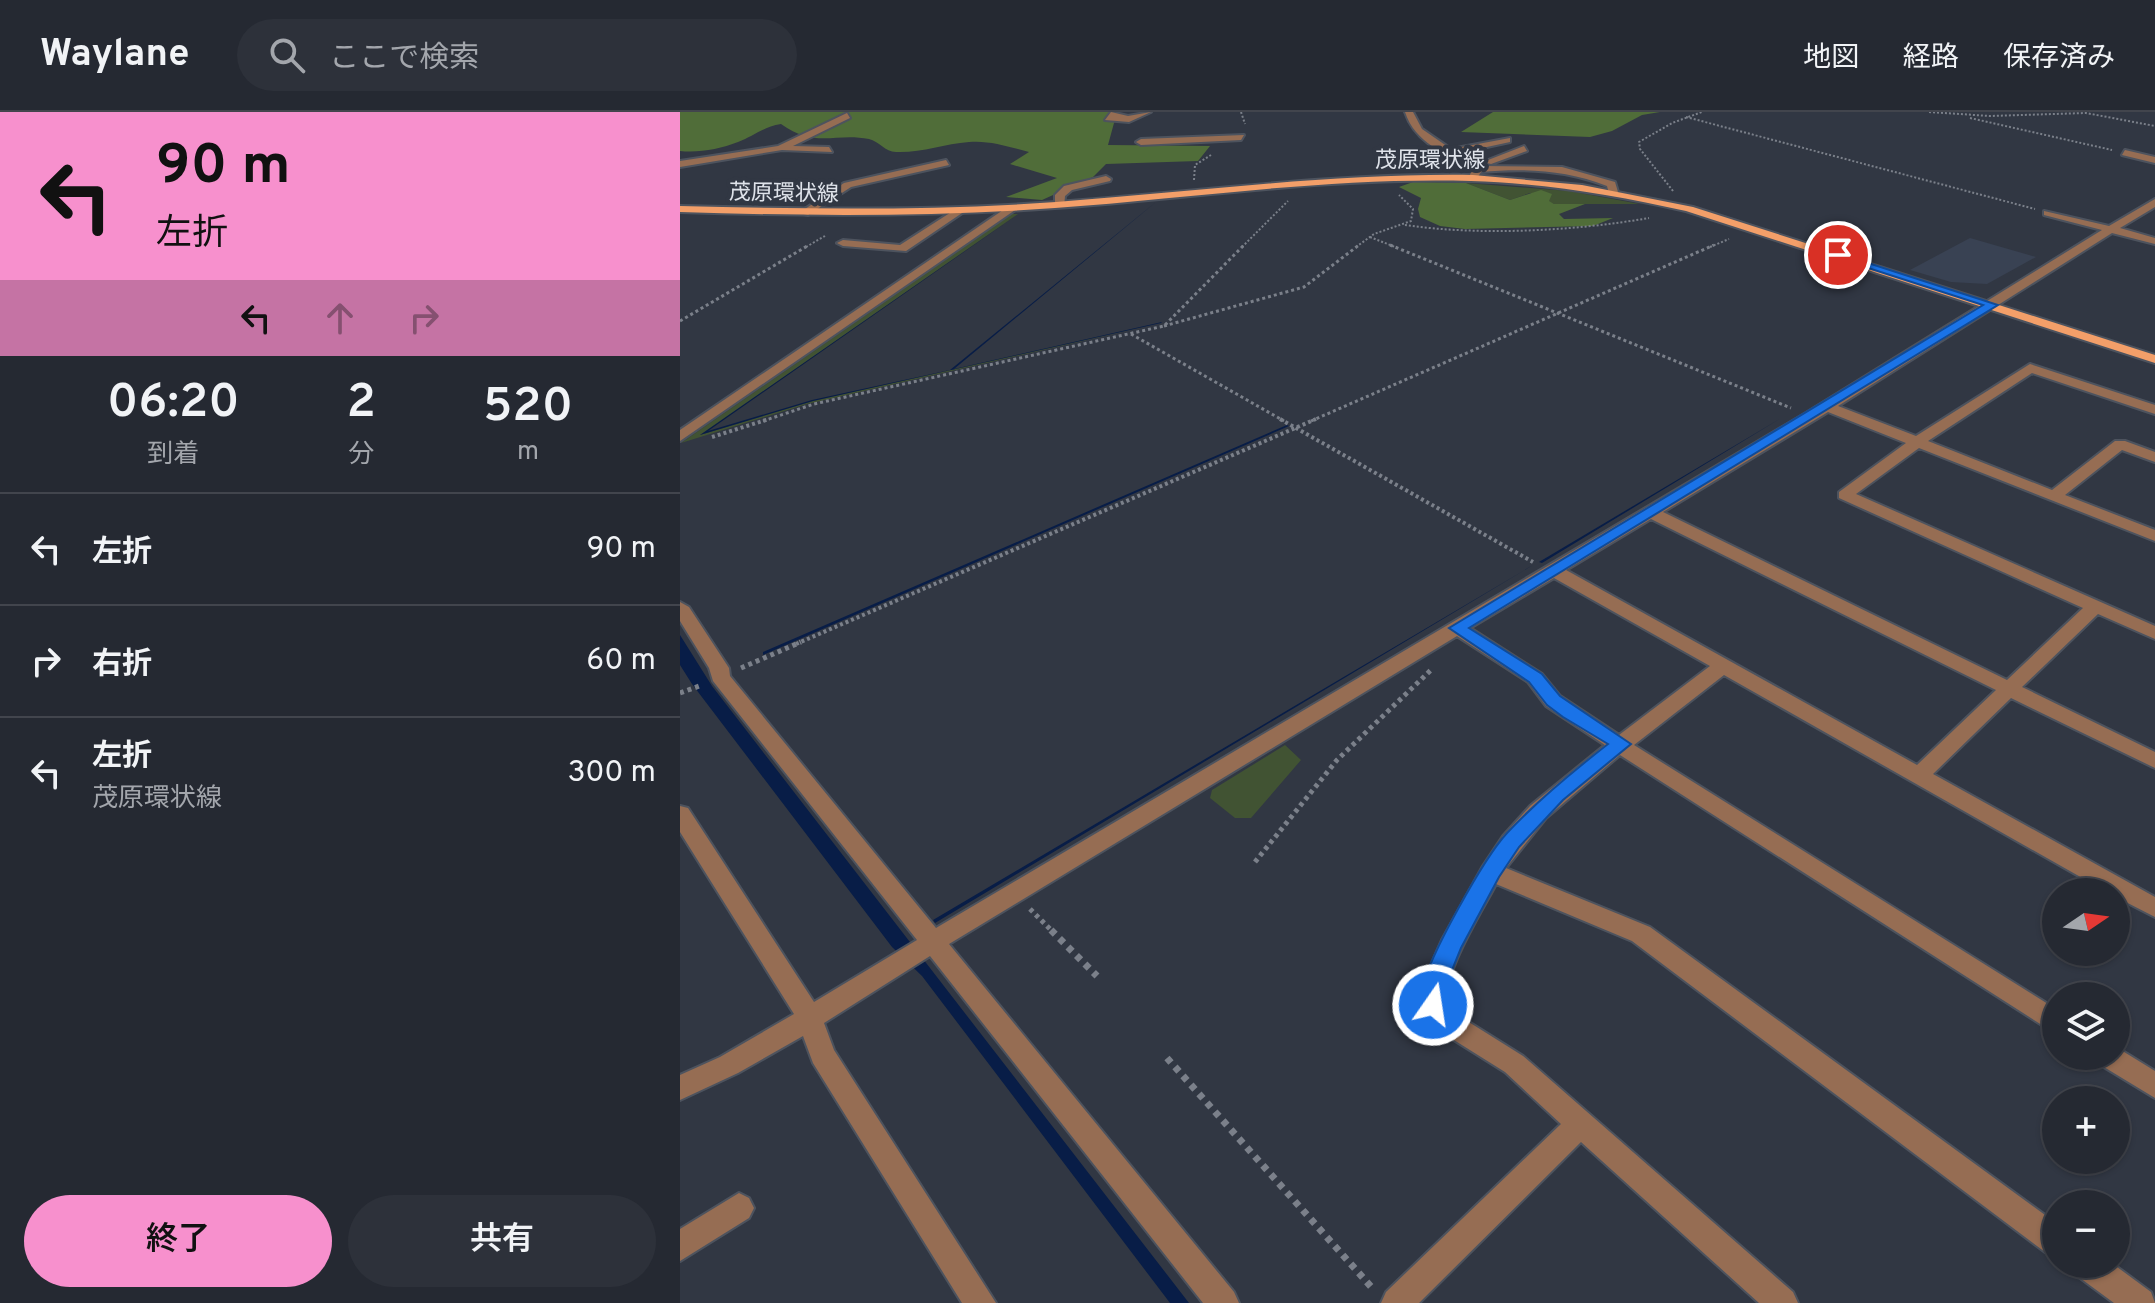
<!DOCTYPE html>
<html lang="ja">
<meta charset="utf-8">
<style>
body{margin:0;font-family:Overpass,"Noto Sans JP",sans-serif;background:#2d313a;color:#f1f3f6;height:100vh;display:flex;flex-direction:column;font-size:30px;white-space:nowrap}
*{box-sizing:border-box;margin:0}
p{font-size:26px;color:#a3a6ac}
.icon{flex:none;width:44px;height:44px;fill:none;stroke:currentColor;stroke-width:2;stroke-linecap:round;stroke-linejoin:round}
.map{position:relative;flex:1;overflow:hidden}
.side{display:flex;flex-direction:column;background:#252932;width:680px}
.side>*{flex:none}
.top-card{background:#f790cd;color:#111;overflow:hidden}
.needle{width:52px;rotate:77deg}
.controls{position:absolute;left:1362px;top:766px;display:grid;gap:16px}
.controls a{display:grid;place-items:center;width:88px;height:88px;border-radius:50%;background:#252932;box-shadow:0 2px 6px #0004,0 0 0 2px #42454d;font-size:40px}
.pin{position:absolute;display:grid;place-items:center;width:68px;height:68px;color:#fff;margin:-34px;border:4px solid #fff;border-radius:50%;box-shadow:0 2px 8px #0007}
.me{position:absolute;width:88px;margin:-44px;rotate:13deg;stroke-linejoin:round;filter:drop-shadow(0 0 6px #0008)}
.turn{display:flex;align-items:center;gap:28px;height:168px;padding:0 24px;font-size:36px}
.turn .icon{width:104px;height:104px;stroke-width:2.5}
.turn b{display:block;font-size:56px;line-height:68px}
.lanes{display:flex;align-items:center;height:76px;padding:0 24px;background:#0003;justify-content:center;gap:40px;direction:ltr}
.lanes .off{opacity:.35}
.eta{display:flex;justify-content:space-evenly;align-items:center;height:136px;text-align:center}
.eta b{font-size:48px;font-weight:600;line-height:56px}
.primary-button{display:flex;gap:16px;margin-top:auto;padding:16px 24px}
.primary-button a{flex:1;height:92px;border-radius:48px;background:#f790cd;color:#111;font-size:32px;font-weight:600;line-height:92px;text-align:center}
.primary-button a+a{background:#2d313a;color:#f1f3f6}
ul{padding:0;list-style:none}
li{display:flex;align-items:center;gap:24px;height:112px;padding:0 24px;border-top:2px solid #42454d}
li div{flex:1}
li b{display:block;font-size:30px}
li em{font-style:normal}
header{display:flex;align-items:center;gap:48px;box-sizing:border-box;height:112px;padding:0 40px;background:#252932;border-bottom:2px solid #42454d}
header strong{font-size:38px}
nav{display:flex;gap:44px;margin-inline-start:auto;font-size:28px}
.search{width:560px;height:72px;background:#2d313a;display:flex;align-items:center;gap:20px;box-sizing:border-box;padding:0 28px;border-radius:44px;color:#a3a6ac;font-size:30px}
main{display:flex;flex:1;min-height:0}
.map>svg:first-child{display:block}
</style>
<header>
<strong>Waylane</strong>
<div class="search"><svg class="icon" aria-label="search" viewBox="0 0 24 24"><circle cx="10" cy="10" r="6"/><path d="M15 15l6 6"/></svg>ここで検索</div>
<nav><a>地図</a><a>経路</a><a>保存済み</a></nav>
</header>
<main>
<section class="side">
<div class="top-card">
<div class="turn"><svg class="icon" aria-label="left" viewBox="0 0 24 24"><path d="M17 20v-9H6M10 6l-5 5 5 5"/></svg><div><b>90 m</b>左折</div></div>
<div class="lanes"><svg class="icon" aria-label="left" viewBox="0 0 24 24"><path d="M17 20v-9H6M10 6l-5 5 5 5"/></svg><svg class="icon off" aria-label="ahead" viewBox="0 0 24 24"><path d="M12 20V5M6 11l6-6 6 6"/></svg><svg class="icon off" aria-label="right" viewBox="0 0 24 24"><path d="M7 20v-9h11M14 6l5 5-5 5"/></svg></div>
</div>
<div class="eta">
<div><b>06:20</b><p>到着</p></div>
<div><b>2</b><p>分</p></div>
<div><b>520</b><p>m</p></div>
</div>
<ul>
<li><svg class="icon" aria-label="left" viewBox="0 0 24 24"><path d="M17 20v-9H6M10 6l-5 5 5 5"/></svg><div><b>左折</b></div><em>90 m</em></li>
<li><svg class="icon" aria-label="right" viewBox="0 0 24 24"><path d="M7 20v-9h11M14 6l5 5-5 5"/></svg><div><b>右折</b></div><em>60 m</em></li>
<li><svg class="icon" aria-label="left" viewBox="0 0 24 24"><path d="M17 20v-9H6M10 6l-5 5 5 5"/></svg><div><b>左折</b><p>茂原環状線</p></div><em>300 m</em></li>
</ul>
<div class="primary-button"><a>終了</a><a>共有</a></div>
</section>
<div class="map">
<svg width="1475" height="1191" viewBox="0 0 1475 1191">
<rect width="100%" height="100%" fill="#313743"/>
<path fill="#394253" d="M1290,126l66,19 -49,27 -36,-2 -41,-12z"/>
<path fill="#415333" d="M786,71l103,8 71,13h-86l-24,-11 -20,7z
M332,102h6l-318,221 113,-34 348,-78 -354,81 -126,39z
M605,633l16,15 -50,58h-16l-25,-20 2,-8z"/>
<path fill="#506d39" d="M0,0h437l-9,33 102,1 -12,15 -92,3 -13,13 -51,23 -36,-3 51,-19 -47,-14 19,-12c-19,-5 -40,-12 -60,-10 -25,2 -48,11 -73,10 -11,0 -17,-11 -27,-13 -34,-7 -53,10 -88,-15 -18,3 -27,12 -43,18 -18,7 -39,11 -58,9z
M813,0h167l-18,3 -30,16 -22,6 -129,-5z
M733,70l53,1 44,17 31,-10 11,4 -3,7 5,3h31l-26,10 5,5 49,-1 -20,8 -128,3 -25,-3 -20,-9 -2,-8 3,-11 -22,-11z"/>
<path fill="#081d47" d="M476,90l-202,167 208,-47 -1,1 -348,78 -113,34 314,-218 -306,214 104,-31 138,-30z
M1113,299l-251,152 -3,-1z
M607,313l2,1 -526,229v-3z
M853,453l-598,358 -2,-3z
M0,523l32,51 477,617h-19l-248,-327 -30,-29 -200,-263 -12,-19z"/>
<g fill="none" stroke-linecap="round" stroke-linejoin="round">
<defs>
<path id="minor" d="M431,0l17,4 23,-4 -22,10 -24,-2z
M725,0h8l9,17 29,20 59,-11v4l-51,11 23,13 80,1 53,15 3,10 -9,2 -2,-8c-41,-16 -82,-18 -126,-14l-5,8h-8l5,-13c-28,-13 -58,-24 -68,-55z
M167,1l3,5 -57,28 36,1 3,5 -50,-2 -102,17v-6l98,-15z
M564,23l-3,5 -100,5 -5,-3 5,-3z
M844,34l3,5 -36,13 -8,-2z
M1445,38l30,7v6l-33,-8z
M266,48l3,5 -98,22 -43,28 -9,-2 45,-30z
M426,64l5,3 -1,2 -38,9 -7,6 -1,11 -9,-2v-10l9,-9z
M1475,87v8l-35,21 35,10v6l-43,-11 -274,173 78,30 114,-72 125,41v9l-123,-41 -104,68 124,49 63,-49h10l30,11v10l-33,-12 -57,45 90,35v11l-236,-93 -63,46 299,132v13l-57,-25 -76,73 133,65v16l-144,-70 -78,76 222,123v20l-39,-20v-5h-9l-383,-217 -90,70 422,264v25l-436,-279 -74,63 -40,50 144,59 406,296v33l-11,-4 -413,-311 -136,-57c-14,27 -59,97 -48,125l75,47 270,236 5,11h-39l-178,-161 -162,161h-38l5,-11 175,-168 -56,-52 -75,-47 -10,-20v-15l22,-50 41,-74 20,-30 27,-30 75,-61 -59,-39 -18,-24 -71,-46 -508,308 285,348 5,11h-36l-273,-347 -106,67 10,27 162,253h-34l-149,-240 -10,-27 -65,37 -58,27v-25l40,-18 74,-43 -114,-182v-26l8,2 126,194 103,-62 -204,-259 -4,-13 -29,-47v-19l9,5 40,61 1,8 206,252 870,-515 296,-183 -58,-15v-4l65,15zM1148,300l78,31 -67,49v6l244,110 -76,72 -344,-168zM971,407l345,171 -79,75 -351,-195zM874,466l156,88 -91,69 -59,-39 -18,-22 -72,-46z
M329,94l9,2 -338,233v-11z
M276,97l9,2 -59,40 -63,-5 -6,-3 6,-3 57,5z
M1436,935l39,24v27l-56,-34 -4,-8h21z
M59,1081l10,5 5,10 -5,10 -69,43v-32z
M1392,1152h41l38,28 4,11h-41l-38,-28z"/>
<path id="major" d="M793,63l109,10 111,22 462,148v8l-469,-152c-71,-16 -143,-28 -215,-30 -140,-4 -277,17 -416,27 -125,9 -250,8 -375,4v-6c125,3 251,5 376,-4 139,-10 277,-29 417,-27z"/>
</defs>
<use href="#minor" stroke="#4d535e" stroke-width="4"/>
<use href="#major" stroke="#4d535e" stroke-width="4"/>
<path stroke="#7b808a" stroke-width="2" stroke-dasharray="2 2" stroke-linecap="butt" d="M561,0l4,12
M1249,0l61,4 96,-3 69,13
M1006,5l349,92
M1290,6l142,32
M514,68l1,-15 16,-10
M993,79l-33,-42 -1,-7 33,-19 30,-11
M725,113c75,11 169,6 244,-7
M690,125l25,10
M126,135l19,-11
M562,135l46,-46
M676,135l18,-13 37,-13 2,-12 -14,-14
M1030,135l19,-8"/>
<path stroke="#7b808a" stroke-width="3" stroke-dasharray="3 3" stroke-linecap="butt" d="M710,133l401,163
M0,209l129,-76
M484,214l140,-39 55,-42
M451,222l153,87
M83,309l51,-17 350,-78 80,-81
M631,309l403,-176"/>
<path stroke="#7b808a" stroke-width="4" stroke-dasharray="3 3" stroke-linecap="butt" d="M600,307l253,143
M32,325l57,-18
M116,532l520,-225"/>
<path stroke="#7b808a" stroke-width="5" stroke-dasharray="4 4" stroke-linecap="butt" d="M61,556l60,-26
M0,581l22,-8
M575,750l82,-102 95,-91
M350,797l23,23"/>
<path stroke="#7b808a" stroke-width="7" stroke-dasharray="6 6" stroke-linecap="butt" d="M371,818l46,46
M487,946l207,232"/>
<use href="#minor" fill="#966d53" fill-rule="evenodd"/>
<use href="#major" fill="#f39f69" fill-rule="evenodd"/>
</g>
<path fill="#1a73e8" stroke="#114b97" stroke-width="2" d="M1154,140l164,53 -529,323 73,46 18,22 71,48 -68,56 -44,47 -20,30 -38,71 -17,42 1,15 -3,7 -9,3 -8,-3c-3,-7 -5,-16 -3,-23 7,-33 62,-131 85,-156 31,-33 65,-61 101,-89l-45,-27 -16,-12 -18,-23 -80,-54 534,-323 -149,-48z"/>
<g text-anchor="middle" stroke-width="8" stroke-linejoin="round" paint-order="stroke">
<g font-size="22" fill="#dfe3ea" stroke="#313743">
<text x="750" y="55">茂原環状線</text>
<text transform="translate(104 80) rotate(1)" y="8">茂原環状線</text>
</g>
</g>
</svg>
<div class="controls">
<a><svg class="needle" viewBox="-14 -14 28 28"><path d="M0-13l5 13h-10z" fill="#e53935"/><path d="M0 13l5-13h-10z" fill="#a3a6ac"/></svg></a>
<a><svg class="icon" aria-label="layers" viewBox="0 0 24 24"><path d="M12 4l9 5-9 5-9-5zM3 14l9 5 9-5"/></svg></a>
<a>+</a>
<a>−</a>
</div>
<div class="pin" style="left:1158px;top:143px;background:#d93025"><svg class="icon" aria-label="arrive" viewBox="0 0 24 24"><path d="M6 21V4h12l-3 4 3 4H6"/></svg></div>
<svg class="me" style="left:753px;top:893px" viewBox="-20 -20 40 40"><circle r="17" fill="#1a73e8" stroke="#fff" stroke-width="3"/><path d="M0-11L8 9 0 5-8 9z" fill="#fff"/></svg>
</div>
</main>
